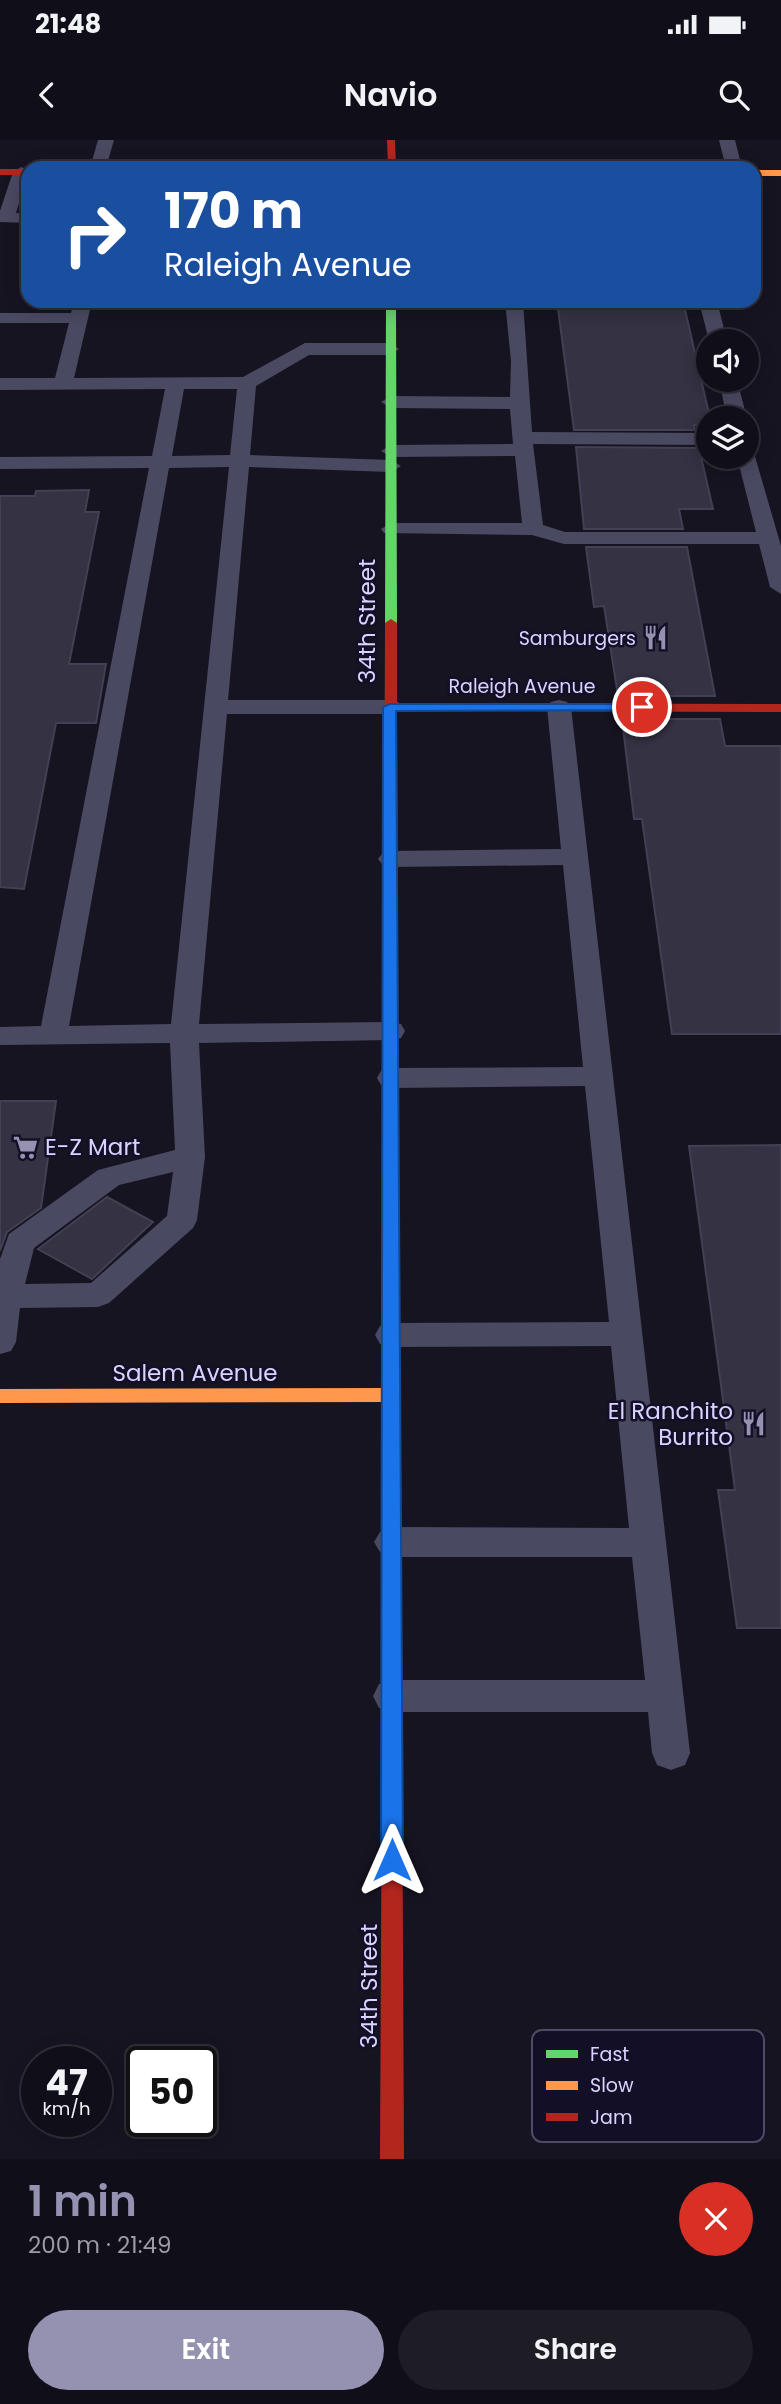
<!DOCTYPE html>
<meta charset="utf-8">
<style>
body{margin:0;font-family:Poppins,sans-serif;background:#1e1d26;color:#f1f3f6;height:100vh;display:flex;flex-direction:column;font-size:26px;white-space:nowrap}
*{box-sizing:border-box;margin:0}
p{font-size:23px;color:#9c9ca2}
.icon{flex:none;width:38px;height:38px;fill:none;stroke:currentColor;stroke-width:2;stroke-linecap:round;stroke-linejoin:round}
.map{position:relative;height:2019px;overflow:hidden}
.panel{display:flex;flex-direction:column;background:#100f19;flex:1}
.panel>*{flex:none}
.banner{position:absolute;left:21px;top:21px;width:740px;height:147px;border-radius:21px;box-shadow:0 4px 18px #0003,0 0 0 2px #302f38;background:#1a4fa0;color:#fff;overflow:hidden}
.buttons{position:absolute;left:696px;top:189px;display:grid;gap:14px}
.buttons a{display:grid;place-items:center;width:63px;height:63px;border-radius:50%;background:#100f19;box-shadow:0 4px 18px #0003,0 0 0 2px #302f38;font-size:35px}
.speed{position:absolute;left:21px;top:1906px;display:flex;gap:14px;font-size:35px;font-weight:700;text-align:center}
.speed>*{display:grid;place-content:center;width:91px;height:91px;border-radius:50%;background:#100f19;box-shadow:0 4px 18px #0003,0 0 0 2px #302f38;line-height:1}
.speed small{font-size:18px;font-weight:400}
.speed .limit{border:4px solid #111;border-radius:10px;background:#fff;color:#111}
.pin{position:absolute;display:grid;place-items:center;width:60px;height:60px;color:#fff;margin:-30px;border:4px solid #fff;border-radius:50%;box-shadow:0 2px 7px #0007}
.me{position:absolute;width:77px;margin:-38px;rotate:0deg;stroke-linejoin:round;filter:drop-shadow(0 0 5px #0008)}
.turn{display:flex;align-items:center;gap:24px;height:147px;padding:0 28px;font-size:32px}
.turn .icon{width:91px;height:91px;stroke-width:2.5}
.turn b{display:block;font-size:49px;line-height:60px}
.round{display:grid;place-items:center;flex:none;width:74px;height:74px;border-radius:37px;background:#1e1d26}
.head{display:flex;align-items:center;justify-content:space-between;height:119px;padding:0 28px}
h1{font-size:42px;font-weight:600;line-height:52px;color:#9591b1}
.primary-button{display:flex;gap:14px;margin-top:auto;padding:14px 28px}
.primary-button a{flex:1;height:80px;border-radius:42px;background:#9591b1;color:#fff;font-size:28px;font-weight:600;line-height:80px;text-align:center}
.primary-button a+a{background:#1e1d26;color:#f1f3f6}
.status{display:flex;justify-content:space-between;align-items:center;height:49px;padding:0 35px;background:#100f19;direction:ltr}
.status svg{height:19px;fill:currentColor}
header{display:flex;justify-content:space-between;align-items:center;height:91px;padding:0 28px;background:#100f19;font-size:32px;font-weight:600}
.map>svg:first-child{display:block}
</style>
<div class="status"><b>21:48</b><svg viewBox="0 0 49 12"><path d="M0 12V9h3v3zM5 12V6h3v6zM10 12V3h3v9zM15 12V0h3v12zM26 1h20v11H26zM47 4h2v5h-2z"/></svg></div>
<header><svg class="icon" aria-label="back" viewBox="0 0 24 24"><path d="M15 5l-7 7 7 7"/></svg>Navio<svg class="icon" aria-label="search" viewBox="0 0 24 24"><circle cx="10" cy="10" r="6"/><path d="M15 15l6 6"/></svg></header>
<div class="map">
<svg width="781" height="2019" viewBox="0 0 781 2019">
<rect width="100%" height="100%" fill="#161421"/>
<path fill="#343243" stroke="#433f54" stroke-width="2" d="M557,161h126l27,117 -1,7h-15l1,5h-121z
M576,307l123,1 14,61h-34l4,20h-99z
M89,350l-4,22h14l-30,152h37l-10,59h-40l-32,166 -24,-2v-391h35l1,-5z
M586,407h101l28,149h-97l-14,-90 -10,1z
M622,579h98l5,27h56v288h-109l-30,-215h-8z
M0,961h56l-15,107 -34,24 -7,19z
M781,1005v483h-44l-19,-138h17l-46,-344z
M107,1057l46,25 -61,57 -54,-30z"/>
<g fill="none" stroke-linecap="round" stroke-linejoin="round">
<path fill="#4a4962" fill-rule="evenodd" d="M98,0h16l-8,28h-16z
M719,0h16l7,28h-16z
M21,27l6,2 1,6 -12,38h12v10l-28,-1v-11l13,-39z
M74,161h18l-18,77 169,-1 62,-34h85l9,6 -9,6h-81l-53,31 -6,69 141,5 10,6 -10,6 -142,-5 -21,233h162l8,2 4,5 -4,5 -8,2h-163l-28,310 192,-2 10,2 4,7 -4,7 -10,2 -192,3 6,114 -8,63 -4,8 -84,75 -11,4 -78,1 -4,34 -5,9 -11,3v-95l9,-25 89,-64 77,-20 -5,-107 -170,2v-18l41,-1 108,-558 -149,1v-12l152,-1 13,-67 -165,1v-12h55l14,-55h-69v-10h71zM184,249h53l-7,66 -58,1zM229,327l-58,557 -102,2 100,-558zM173,1032l-6,44 -76,67 -66,1 9,-36 85,-63z
M505,161h18l9,131 177,1v12l-176,-1 10,81 22,7h191l-19,-75h10v-6l7,2 27,93v48l-11,-7 -11,-43h-195l-32,-9 -148,-2 -3,-4 10,-6h131l-7,-67 -124,1 -10,-6 10,-6 122,-1 -3,-35 -119,-1 -10,-6 10,-6 119,1 1,-36z
M699,161h18l10,40h-18z
M719,240h18l10,38h-20z
M559,560l8,2 4,5 119,1046 -5,12 -14,5 -14,-5 -5,-12 -4,-41h-256l-13,-4 -6,-12 6,-12 13,-4h253l-13,-123h-240l-12,-5 -6,-10 6,-10 12,-5 237,1 -18,-182 -220,1 -11,-3 -5,-9 5,-9 11,-3 218,-1 -24,-236 -194,2 -10,-3 -4,-7 4,-7 10,-3 192,-1 -20,-202 -172,2 -9,-3 -4,-5 4,-5 9,-3 170,-2 -14,-142 4,-5z"/>
<path fill="#63d668" fill-rule="evenodd" d="M386,161h10l1,322 -6,4 -6,-4z
M391,1032l8,6 3,561 -3,6 -7,3 -7,-3 -3,-6 1,-561z"/>
<path fill="#ff974d" fill-rule="evenodd" d="M754,30h27v6h-27z
M391,1248l6,2 3,5 -3,5 -6,2 -391,1v-14z"/>
<path fill="#b3261e" fill-rule="evenodd" d="M387,0h8l1,28h-8z
M0,29h28v6h-28z
M391,479l6,4v80l384,1v8l-384,-1 2,467 -8,6 -8,-6 2,-555z
M392,1590l7,3 3,6 2,420h-24l2,-420 3,-6z"/>
</g>
<path fill="#1a73e8" stroke="#114b97" stroke-width="2" d="M642,564l7,3 -2,3 -251,1 7,1149 -3,7 -8,3 -8,-3 -3,-7 2,-1153 7,-3z"/>
<defs>
<symbol id="restaurant-bare" viewBox="-9 -9 18 18"><path d="M-5-6h1v4h1v-4h1v4h1v-4h1v5L-1.5 .5V6h-2V.5L-5-1ZM5-6V6H3V1.5H1.5Q1.5-4 5-6Z" fill="#9591b1" stroke="#130f26" stroke-width="2.5" paint-order="stroke"/></symbol>
<symbol id="supermarket-bare" viewBox="-9 -9 18 18"><path d="M-6-5.5h2.5l.6 2H6L4.5 2H-2.5L-4.4-4H-6ZM-1.5 3.2a1.3 1.3 0 1 0 .1 0ZM3 3.2a1.3 1.3 0 1 0 .1 0Z" fill="#9591b1" stroke="#130f26" stroke-width="2.5" paint-order="stroke"/></symbol>
</defs>
<g fill-rule="evenodd">
<use href="#restaurant-bare" x="638" y="480" width="35" height="35"/>
<use href="#supermarket-bare" x="8" y="990" width="35" height="35"/>
<use href="#restaurant-bare" x="736" y="1266" width="35" height="35"/>
</g>
<g text-anchor="middle" stroke-width="5" stroke-linejoin="round" paint-order="stroke">
<g font-size="19" fill="#d9d4ff" stroke="#130f26" text-anchor="end">
<text x="636" y="505">Samburgers</text>
</g>
<g font-size="19" fill="#d9d4ff" stroke="#130f26">
<text x="522" y="553">Raleigh Avenue</text>
</g>
<g font-size="23" fill="#d9d4ff" stroke="#130f26">
<text transform="translate(367 481) rotate(-90)" y="8">34th Street</text>
<text x="195" y="1241">Salem Avenue</text>
<text transform="translate(369 1846) rotate(-90)" y="8">34th Street</text>
</g>
<g font-size="23" fill="#d9d4ff" stroke="#130f26" text-anchor="start">
<text x="45" y="1015">E-Z Mart</text>
<text x="733" y="1279" text-anchor="end">El Ranchito<tspan x="733" dy="26">Burrito</tspan></text>
</g>
</g>
<rect x="532" y="1890" width="232" height="112" rx="10" fill="#130f26" stroke="#4e4a67" stroke-width="2"/>
<rect x="546" y="1910" width="32" height="8" fill="#63d668"/>
<rect x="546" y="1941" width="32" height="9" fill="#ff974d"/>
<rect x="546" y="1973" width="32" height="8" fill="#b3261e"/>
<g font-size="19" fill="#d9d4ff">
<text x="590" y="1921">Fast</text>
<text x="590" y="1952">Slow</text>
<text x="590" y="1984">Jam</text>
</g>
</svg>
<div class="buttons">
<a><svg class="icon" aria-label="sound" viewBox="0 0 24 24"><path d="M4 9h4l5-4v14l-5-4H4zM17 9q2 3 0 6"/></svg></a>
<a><svg class="icon" aria-label="layers" viewBox="0 0 24 24"><path d="M12 4l9 5-9 5-9-5zM3 14l9 5 9-5"/></svg></a>
</div>
<div class="speed"><div>47<small>km/h</small></div><div class="limit">50</div></div>
<div class="pin" style="left:642px;top:567px;background:#d93025"><svg class="icon" aria-label="arrive" viewBox="0 0 24 24"><path d="M6 21V4h12l-3 4 3 4H6"/></svg></div>
<svg class="me" style="left:392px;top:1720px" viewBox="-20 -20 40 40"><path d="M0-17L14 15 0 8-14 15z" fill="#1a73e8" stroke="#fff" stroke-width="4"/></svg>
<div class="banner">
<div class="turn"><svg class="icon" aria-label="right" viewBox="0 0 24 24"><path d="M7 20v-9h11M14 6l5 5-5 5"/></svg><div><b>170 m</b>Raleigh Avenue</div></div>
</div>
</div>
<section class="panel">
<div class="head"><div><h1>1 min</h1><p>200 m · 21:49</p></div><a class="round" style="background:#d93025;color:#fff"><svg class="icon" aria-label="close" viewBox="0 0 24 24"><path d="M6 6l12 12M18 6L6 18"/></svg></a></div>
<div class="primary-button"><a>Exit</a><a>Share</a></div>
</section>
